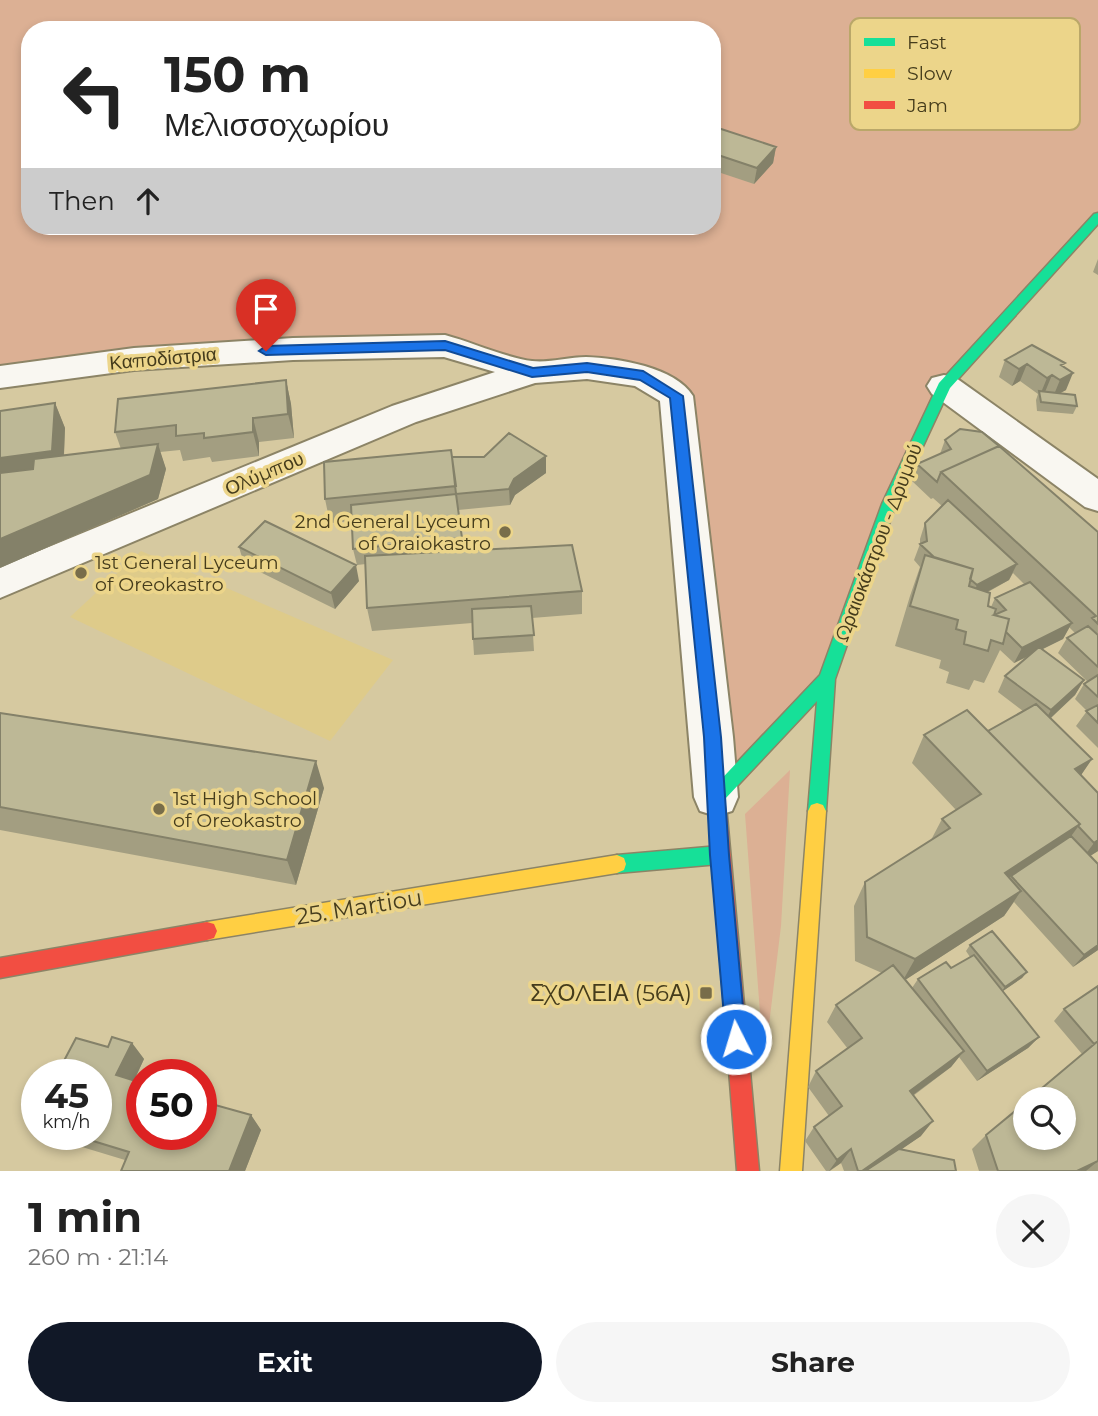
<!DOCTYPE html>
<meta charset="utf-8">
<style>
body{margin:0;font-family:Montserrat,sans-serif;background:#f6f6f6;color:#222;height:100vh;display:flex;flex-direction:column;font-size:26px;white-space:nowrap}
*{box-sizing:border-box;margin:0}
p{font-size:23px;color:#767676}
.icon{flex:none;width:38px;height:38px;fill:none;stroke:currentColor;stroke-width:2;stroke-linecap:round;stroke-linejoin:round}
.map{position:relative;height:1171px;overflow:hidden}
.details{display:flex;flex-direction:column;background:#fff;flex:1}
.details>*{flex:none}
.top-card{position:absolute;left:21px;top:21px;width:700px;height:214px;border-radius:28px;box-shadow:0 4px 10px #0003;background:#fff;color:#222;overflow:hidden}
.tools{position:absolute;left:1013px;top:1087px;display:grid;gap:14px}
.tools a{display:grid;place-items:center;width:63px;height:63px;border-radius:50%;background:#fff;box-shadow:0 4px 10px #0003;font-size:35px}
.speed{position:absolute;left:21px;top:1059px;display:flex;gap:14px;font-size:35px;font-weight:700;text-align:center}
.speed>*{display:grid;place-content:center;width:91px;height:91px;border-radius:50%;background:#fff;box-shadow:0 4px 10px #0003;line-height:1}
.speed small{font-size:18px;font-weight:400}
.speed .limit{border:10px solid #d22;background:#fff;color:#111}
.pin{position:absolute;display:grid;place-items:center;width:60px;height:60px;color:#fff;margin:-72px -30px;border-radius:50% 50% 50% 0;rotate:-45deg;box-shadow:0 0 7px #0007}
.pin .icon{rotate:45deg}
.me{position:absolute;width:77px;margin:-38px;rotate:355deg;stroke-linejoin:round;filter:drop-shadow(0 0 5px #0008)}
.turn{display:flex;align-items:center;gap:24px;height:147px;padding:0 28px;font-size:32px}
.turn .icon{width:91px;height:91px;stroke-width:2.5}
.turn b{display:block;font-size:49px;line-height:60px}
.then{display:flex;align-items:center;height:66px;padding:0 28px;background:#0003;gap:14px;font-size:26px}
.round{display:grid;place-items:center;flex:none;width:74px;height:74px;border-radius:37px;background:#f6f6f6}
.summary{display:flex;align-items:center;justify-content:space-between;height:119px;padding:0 28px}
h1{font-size:42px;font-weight:700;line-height:52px}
.primary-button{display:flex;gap:14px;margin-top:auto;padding:14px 28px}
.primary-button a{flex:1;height:80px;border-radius:42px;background:#111827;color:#fff;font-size:28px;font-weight:700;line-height:80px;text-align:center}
.primary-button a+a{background:#f6f6f6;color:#222}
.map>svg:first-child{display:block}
</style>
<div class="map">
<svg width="1098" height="1171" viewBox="0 0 1098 1171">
<rect width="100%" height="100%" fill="#d6c9a0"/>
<path fill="#decb8a" d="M141,551l252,109 -63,81 -260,-124z"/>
<path fill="#dcb094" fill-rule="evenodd" d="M0,0h1098v217l-154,169 -117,293 -132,122 -36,-400c-42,-29 -96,-26 -143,-12l-13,-16 -65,-17 -149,3 -156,9 -133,15zM30,30h682v196h-682z
M790,770l-9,156 -17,140 -19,-252z"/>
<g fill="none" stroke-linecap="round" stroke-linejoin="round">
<defs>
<path id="street" d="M445,335c26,7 62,23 87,26 18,2 36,-4 54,-4 32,1 89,10 107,39l40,341 5,60 -6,14 -16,5 -16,-5 -6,-14 -34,-396 -25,-15 -48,-7 -52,4 -119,39 -416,176v-31l392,-161 103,-34 -51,-15 -151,3 -159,10 -134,18v-22l134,-18 159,-10z
M944,375l12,3 142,101v32l-13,-4 -153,-113 -5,-8 5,-8z"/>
<path id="fast" d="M1098,213v11l-148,164 -54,116 -61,175 -9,132 -3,6 -6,2 -6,-2 -3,-6 9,-110 -92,98 -2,12 -6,2 -6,-2 -4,-14 3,-6 110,-116 62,-171 57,-121 155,-169z
M719,846l7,3 2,6 -2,6 -7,3 -102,9 -7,-3 -2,-6 2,-6 7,-3z"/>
<path id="slow" d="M817,803l6,2 3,6 -24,360h-22l28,-360 3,-6z
M617,855l7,3 2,6 -2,6 -7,3 -410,67 -7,-2 -3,-7 3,-7 7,-2z"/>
<path id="jam" d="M717,797l6,2 3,6 33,366h-22l-29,-366 3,-6z
M207,922l7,2 3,7 -3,7 -7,2 -207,38v-20z"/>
</defs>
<use href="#street" stroke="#8c8466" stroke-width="4"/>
<use href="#fast" stroke="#8c8466" stroke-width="3"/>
<use href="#slow" stroke="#8c8466" stroke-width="3"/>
<use href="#jam" stroke="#8c8466" stroke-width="3"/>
<use href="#street" fill="#f9f7f1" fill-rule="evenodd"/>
<use href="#fast" fill="#16e098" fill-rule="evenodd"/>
<use href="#slow" fill="#ffcf43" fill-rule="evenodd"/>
<use href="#jam" fill="#f24e42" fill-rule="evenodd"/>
</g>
<path fill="#a39e81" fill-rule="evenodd" d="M712,126l64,21 -3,16 -19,21 -42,-14z
M1098,259v16l-5,-3z
M1005,360l58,6 3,24 -6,3 17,13 -4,8 -36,-3 -1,-11 2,-6 -18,-13 -8,5 -13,-9z
M286,380l5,24 3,34 -35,4v14l-47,6 -2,-5 -27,4 -3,-11 -20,2 6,17 -8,30 -158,69 55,-165 10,25 -1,28 57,-7 -6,-17z
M945,440l153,92v216l-22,-22 11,-15 -12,-12 9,-15 4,-2 -30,-29 9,-15 8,-5 -6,-6 -6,12 -20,10 41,31 -9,15 -24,23 41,41 -11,16 17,18v58l-8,5 8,94 -25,17 -59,-65 -10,14 -99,64 7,8 6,-9 33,-11 19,-11 -4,-6 4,-6 57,27 -5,6 -19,13 36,46 -11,11 -51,33 -18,-24 -8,10 -38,29 8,40 -20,13 55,22h-112l-3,-8 -11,8h-4l-21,-30 9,-14 15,-11 -21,-29 8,-16 32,-22 -21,-27 9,-17 46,-32 -27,-12 -1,-55 11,-24 66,-42 11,-21 14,-9 -44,-47 12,-28 64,-4 35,-20 -25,-19 7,-16 24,-20 -15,7 -14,-13 -16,33 -10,-3 -5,10 -23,-7 3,-11 -10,-4 2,-8 -46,-14 15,-50 10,-29 -6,-7 6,-16v-5l5,-16 17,-17 -9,-8 -2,1 -19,-18 5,-17 23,-10zM1013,573l11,11 -29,14 -4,9 -3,-1v-14l21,-12z
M546,456v17l-31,22 -5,10 -52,5 5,41 119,40v23l-50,4 2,33 -60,4 -2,-32 -100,8 -5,-23 -1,-44 -9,1 -4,-16 -1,-28 -22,2 -5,-24 127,-42z
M239,547l120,34 -24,28 -91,-45z
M0,713l324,75 -28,97 -296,-55z
M1098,986v185h-119l-7,-22 14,-14 96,-81 -28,-33 10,-12z
M132,1043l12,16 -10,22 117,34 10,15 -16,41h-124l4,-11 -76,-23 -4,-3h51l12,-87z"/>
<path fill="#848169" d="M776,147l-3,16 -19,21 3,-16z
M1027,364l-7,17 -8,5 7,-17z
M1073,373l-7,17 -13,7 7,-17z
M1052,375l-7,17 -5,3 7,-17z
M286,380l5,24 3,34 -6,-24z
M55,403l10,25 -2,47 -63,9v-26z
M253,418l6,24v14l-6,-24z
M158,444l8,25 -8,30 -158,69v-73z
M546,456v17l-31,22 -5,10 -1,-16 5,-10z
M1017,564l-8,16 -39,21 7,-16z
M356,565l3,16 -24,28 -4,-16z
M1072,623l-9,16 -49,24 8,-15z
M1084,680l-9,15 -33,31 9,-16z
M1092,759l-15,22 -2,-12z
M316,761l8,27 -28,97 -9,-25z
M1080,824l-19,26 -50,26 -9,13 3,-16z
M1098,840v11l-19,12 15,-20z
M1021,891l-17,25 -102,66 13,-23z
M1098,945v5l-25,17 11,-12z
M1027,972l-5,6 -22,15 5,-6z
M1039,1037l-11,11 -51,33 10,-10z
M132,1043l12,16 -15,32 -13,-16z
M964,1051l-13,16 -53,39 12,-15z
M251,1115l10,15 -16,41h-16z
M933,1121l-12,15 -51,35h-8z
M851,1149l-10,14 -12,8 8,-11z
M1098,1161l-12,10h-9z"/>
<path fill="#bdb896" stroke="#848169" stroke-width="2" d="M712,126l64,21 -19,21 -45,-15z
M1032,345l33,18 -4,2 12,8 -13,7 -8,-5 -5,3 -20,-14 -8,5 -14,-9z
M286,380l2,34 -35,4v14l-49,6v-5l-28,3v-11l-61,7 3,-33z
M1039,391l36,4 2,11 -36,-4z
M55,403l-3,48 -52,7v-47z
M960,429l22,3 17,14 -58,26 -4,10 -20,-18 34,-15 -6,-9z
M509,433l37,23 -32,23 -5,10 -53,5 -4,-37h32z
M158,444l-8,31 -150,64v-66l33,-4 1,-10z
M999,446l99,86v92l-6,-6 4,-2 -155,-144z
M451,450l5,36 -131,13 -1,-37z
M456,494l6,44 -109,11 -2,-44z
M948,500l69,64 -40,21 -7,-6 3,-10 -39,-12 -14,-13 7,-3 -2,-18z
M265,521l91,44 -25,28 -92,-46z
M572,545l10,46 -215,17 -2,-52z
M925,555l48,14 -4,17 21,7 -2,13 8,3 -2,6 15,4 -6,25 -12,-4 -3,11 -24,-7 2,-12 -10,-3 2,-9 -48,-14z
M1030,582l42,41 -50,25 -16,-16 3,-13 -15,-4 12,-5 -11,-12z
M531,606l3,29 -61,4 -1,-30z
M1088,626l10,9v32l-31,-29z
M1039,647l45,33 -33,30 -46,-34z
M1098,675v22l-14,-13z
M1036,704l56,55 -17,10 23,24v47l-4,3 -16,-17 2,-2 -92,-93z
M1098,705v18l-12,-12z
M967,710l113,114 -75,49 16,18 -106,68 -48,-22 -2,-55 85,-54 -8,-9 39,-25 -57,-59z
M0,713l316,48 -29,99 -287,-53z
M1071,836l27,28v81l-14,10 -73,-79z
M992,931l35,41 -22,15 -35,-42z
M974,955l65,82 -52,34 -69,-92 28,-17 5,6z
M893,965l71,86 -54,40 23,30 -71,50h-4l-7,-22 -14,11 -23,-33 28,-21 -26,-35 46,-33 -26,-33z
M1098,986v55l-4,3 -30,-35z
M112,1037l20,6 -16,32 26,8v51h59v-33l50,14 -22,56h-108l8,-19 -59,-18h26v-60h-39l19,-36 32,9z
M1098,1041v120l-21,10h-79l-12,-36 40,-33v36h38v-39h-35z
M37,1114v10l-5,-1z
M899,1149l55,11 2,11h-91z"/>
<path fill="#1a73e8" stroke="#114b97" stroke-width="2" d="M445,341l88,27 54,-5 56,8 40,25 38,341 8,118 17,184 -3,8 -7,3 -7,-3 -3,-8 -16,-184 -6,-118 -34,-339 -30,-18 -53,-8 -55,5 -87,-27 -179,5 -7,-4 7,-5z"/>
<g fill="#786d4a" stroke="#ecd58a" stroke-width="2.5">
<circle cx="505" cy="532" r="7"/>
<circle cx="81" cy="573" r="7"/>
<circle cx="159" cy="809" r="7"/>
<rect x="699" y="986" width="14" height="14" rx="3.5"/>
</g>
<g text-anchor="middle" stroke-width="7" stroke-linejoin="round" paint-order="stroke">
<g font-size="19" fill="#453c1c" stroke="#ecd58a">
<text transform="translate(163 358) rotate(-5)" y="7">Καποδίστρια</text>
<text transform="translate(264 473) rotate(-23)" y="7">Ολύμπου</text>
<text transform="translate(878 542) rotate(-69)" y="7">Ωραιοκάστρου - Δρυμού</text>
</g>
<g font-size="19" fill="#453c1c" stroke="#ecd58a" text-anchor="start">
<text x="491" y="528" text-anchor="end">2nd General Lyceum<tspan x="491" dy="22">of Oraiokastro</tspan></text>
<text x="95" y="569">1st General Lyceum<tspan x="95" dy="22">of Oreokastro</tspan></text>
<text x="173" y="805">1st High School<tspan x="173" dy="22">of Oreokastro</tspan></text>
</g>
<g font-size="23" fill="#453c1c" stroke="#ecd58a">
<text transform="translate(359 907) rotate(-9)" y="8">25. Martiou</text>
</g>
<g font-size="23" fill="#453c1c" stroke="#ecd58a" text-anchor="end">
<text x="692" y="1001">ΣΧΟΛΕΙΑ (56Α)</text>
</g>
</g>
<rect x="850" y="18" width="230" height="112" rx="10" fill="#ecd58a" stroke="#baa769" stroke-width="2"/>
<rect x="864" y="38" width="31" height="8" fill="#16e098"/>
<rect x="864" y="69" width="31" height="9" fill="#ffcf43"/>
<rect x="864" y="101" width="31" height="8" fill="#f24e42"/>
<g font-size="19" fill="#453c1c">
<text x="907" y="49">Fast</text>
<text x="907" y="80">Slow</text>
<text x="907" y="112">Jam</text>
</g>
</svg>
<div class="tools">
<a><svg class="icon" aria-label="search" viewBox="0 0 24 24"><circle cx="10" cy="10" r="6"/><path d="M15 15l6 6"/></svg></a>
</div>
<div class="speed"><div>45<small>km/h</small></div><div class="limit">50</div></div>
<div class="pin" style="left:266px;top:351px;background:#d93025"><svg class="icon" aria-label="arrive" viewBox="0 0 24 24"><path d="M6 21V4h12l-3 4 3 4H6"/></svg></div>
<svg class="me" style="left:736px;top:1039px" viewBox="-20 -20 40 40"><circle r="17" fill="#1a73e8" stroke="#fff" stroke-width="3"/><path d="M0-11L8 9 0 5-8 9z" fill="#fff"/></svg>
<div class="top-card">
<div class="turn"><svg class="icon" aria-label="left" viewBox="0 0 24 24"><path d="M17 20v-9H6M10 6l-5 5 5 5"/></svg><div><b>150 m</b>Μελισσοχωρίου</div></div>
<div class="then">Then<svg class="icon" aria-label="ahead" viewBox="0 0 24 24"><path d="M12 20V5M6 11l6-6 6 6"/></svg></div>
</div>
</div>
<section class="details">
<div class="summary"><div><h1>1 min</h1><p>260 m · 21:14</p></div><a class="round"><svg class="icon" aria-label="close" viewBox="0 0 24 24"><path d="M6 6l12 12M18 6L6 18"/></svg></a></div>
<div class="primary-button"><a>Exit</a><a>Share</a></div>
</section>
